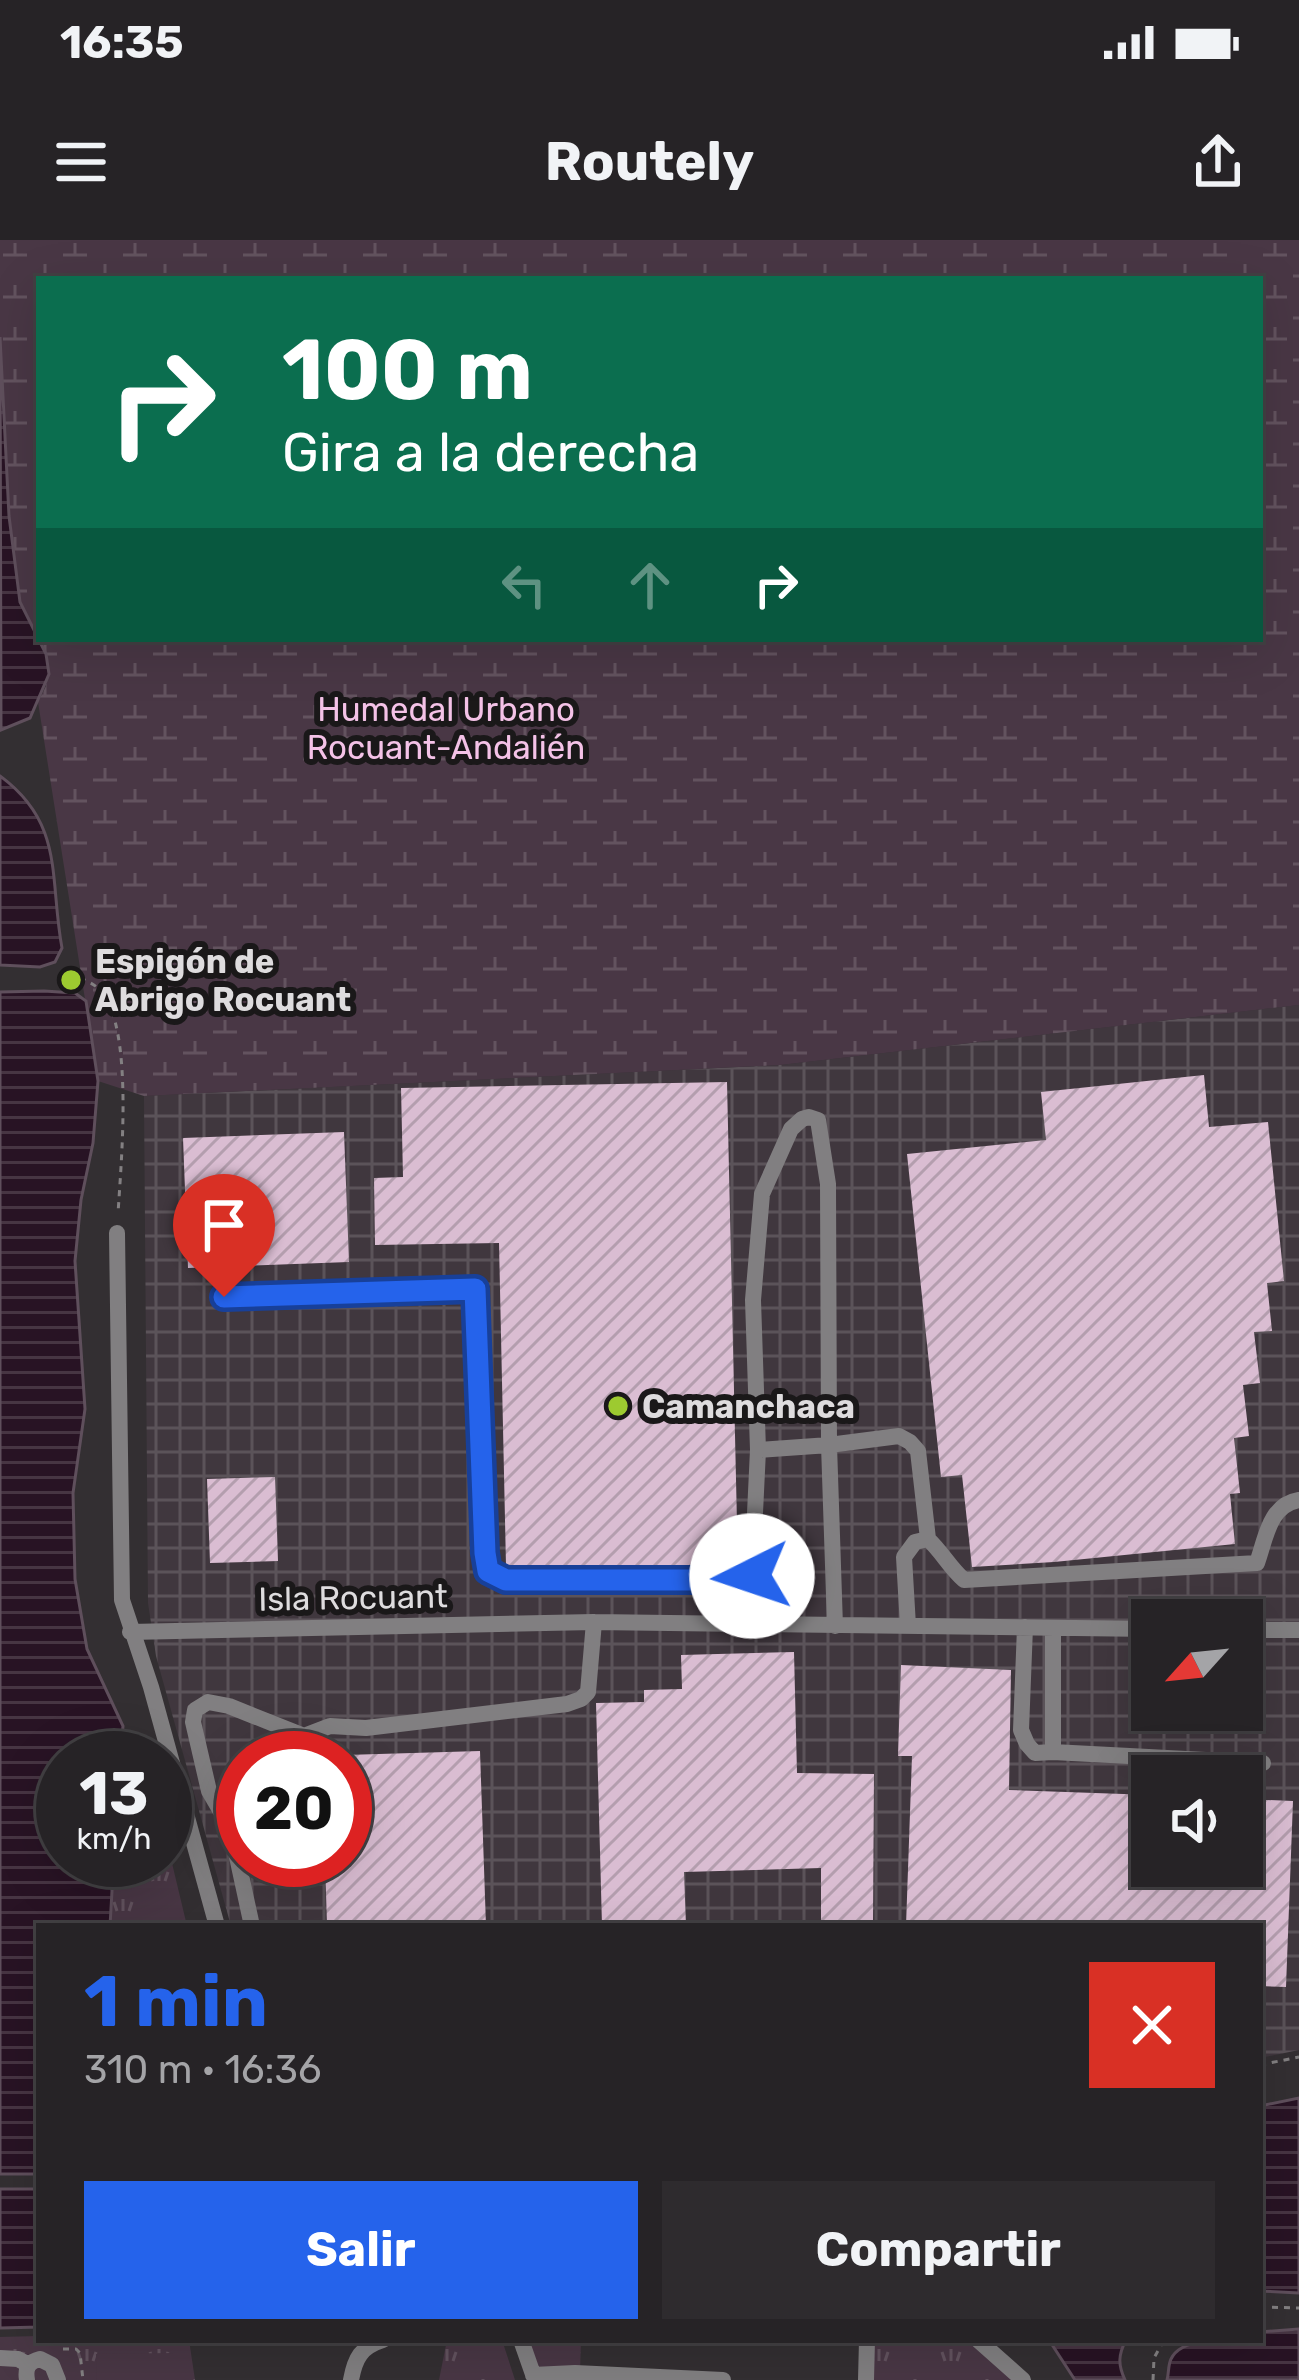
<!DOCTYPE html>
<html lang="es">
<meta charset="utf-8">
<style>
body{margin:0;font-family:Rubik,sans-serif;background:#2e2b2e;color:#f1f3f6;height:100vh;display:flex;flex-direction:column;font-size:45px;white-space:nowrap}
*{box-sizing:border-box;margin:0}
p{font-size:39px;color:#a4a4a7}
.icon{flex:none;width:66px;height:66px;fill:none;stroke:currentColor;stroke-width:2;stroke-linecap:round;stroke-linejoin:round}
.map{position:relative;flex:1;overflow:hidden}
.drawer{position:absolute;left:36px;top:1683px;width:1227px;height:420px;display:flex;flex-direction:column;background:#262326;border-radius:0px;box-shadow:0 12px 48px #0002,0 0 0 3px #424043}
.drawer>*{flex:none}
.guide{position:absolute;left:36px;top:36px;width:1227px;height:366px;border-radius:0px;box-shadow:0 12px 48px #0002,0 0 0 3px #424043;background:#0b6e4f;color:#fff;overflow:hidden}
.needle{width:78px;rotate:243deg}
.controls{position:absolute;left:1131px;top:1359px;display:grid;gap:24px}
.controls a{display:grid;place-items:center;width:132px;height:132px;border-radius:0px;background:#262326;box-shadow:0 12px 48px #0002,0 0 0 3px #424043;font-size:60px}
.speed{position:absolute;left:36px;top:1491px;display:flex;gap:24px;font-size:60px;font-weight:700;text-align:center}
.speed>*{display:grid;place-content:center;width:156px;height:156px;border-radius:50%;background:#262326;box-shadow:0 12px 48px #0002,0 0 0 3px #424043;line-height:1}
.speed small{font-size:30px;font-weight:400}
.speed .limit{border:18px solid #d22;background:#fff;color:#111}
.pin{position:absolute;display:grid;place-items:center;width:102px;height:102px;color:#fff;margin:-123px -51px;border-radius:50% 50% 50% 0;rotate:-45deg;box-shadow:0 0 12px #0007}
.pin .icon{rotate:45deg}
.me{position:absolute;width:132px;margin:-66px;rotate:266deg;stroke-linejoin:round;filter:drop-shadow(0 0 9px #0008)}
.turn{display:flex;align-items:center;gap:42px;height:252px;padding:0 48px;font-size:54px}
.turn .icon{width:156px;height:156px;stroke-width:2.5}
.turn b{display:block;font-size:84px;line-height:102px}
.lanes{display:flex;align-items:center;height:114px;padding:0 48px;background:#0003;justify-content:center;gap:60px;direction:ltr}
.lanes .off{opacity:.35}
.round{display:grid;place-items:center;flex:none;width:126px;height:126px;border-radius:0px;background:#2e2b2e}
.headline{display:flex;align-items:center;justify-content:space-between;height:204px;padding:0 48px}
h1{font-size:72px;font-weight:700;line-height:90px;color:#2563eb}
.primary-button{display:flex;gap:24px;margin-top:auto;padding:24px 48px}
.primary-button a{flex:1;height:138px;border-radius:0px;background:#2563eb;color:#fff;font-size:48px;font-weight:700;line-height:138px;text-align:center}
.primary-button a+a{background:#2e2b2e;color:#f1f3f6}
.status{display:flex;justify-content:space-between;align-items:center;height:84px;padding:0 60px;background:#262326;direction:ltr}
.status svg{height:33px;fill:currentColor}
header{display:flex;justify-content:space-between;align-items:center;height:156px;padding:0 48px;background:#262326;font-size:54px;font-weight:700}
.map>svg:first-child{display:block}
</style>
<div class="status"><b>16:35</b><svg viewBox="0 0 49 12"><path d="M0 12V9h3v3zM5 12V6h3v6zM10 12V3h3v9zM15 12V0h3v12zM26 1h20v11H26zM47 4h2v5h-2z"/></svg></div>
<header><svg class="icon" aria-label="menu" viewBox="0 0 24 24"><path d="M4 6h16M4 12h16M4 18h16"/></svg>Routely<svg class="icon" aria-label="share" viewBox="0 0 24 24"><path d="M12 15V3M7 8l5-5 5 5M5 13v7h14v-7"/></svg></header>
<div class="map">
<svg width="1299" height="2140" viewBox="0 0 1299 2140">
<defs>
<pattern id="industrial-grid" width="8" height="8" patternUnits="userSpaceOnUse" patternTransform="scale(3)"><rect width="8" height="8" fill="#40373e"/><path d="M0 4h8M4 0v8" fill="none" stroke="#5b5359"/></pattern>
<pattern id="grass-tufts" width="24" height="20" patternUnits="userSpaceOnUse" patternTransform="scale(3)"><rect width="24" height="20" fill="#493745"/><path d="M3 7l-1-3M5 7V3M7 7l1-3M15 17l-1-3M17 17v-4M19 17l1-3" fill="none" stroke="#63535f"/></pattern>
<pattern id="wetland-marsh" width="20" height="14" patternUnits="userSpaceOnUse" patternTransform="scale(3)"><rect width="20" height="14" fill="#493745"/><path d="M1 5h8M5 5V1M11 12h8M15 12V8" fill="none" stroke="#63535f"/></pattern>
<pattern id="water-rules" width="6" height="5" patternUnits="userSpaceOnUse" patternTransform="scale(3)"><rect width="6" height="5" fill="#281324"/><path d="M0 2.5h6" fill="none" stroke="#473543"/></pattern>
<pattern id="building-hatch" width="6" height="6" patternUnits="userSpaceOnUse" patternTransform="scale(3)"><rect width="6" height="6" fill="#dabdd2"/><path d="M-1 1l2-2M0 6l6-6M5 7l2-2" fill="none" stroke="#b49eae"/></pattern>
</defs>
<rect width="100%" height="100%" fill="#332f32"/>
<path fill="url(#industrial-grid)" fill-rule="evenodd" d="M1299,765v1045l-39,8v-132h-1029l-75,-270 -8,-53 -4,-507 636,-31zM1152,1380h90v90h-90zM243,1518h102v102h-102zM1152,1536h90v90h-90z"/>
<path fill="url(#grass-tufts)" d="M165,1594l22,92h-77l2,-35 -2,-31h55z
M39,2096v4h150l6,40h-195v-43z
M447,2100h55l13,40h-76z
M522,2100h59l-1,32 -47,2z
M870,2100h104l46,40h-150z"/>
<path fill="url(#wetland-marsh)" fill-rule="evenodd" d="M0,0h1299v765l-519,60 -636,31 -46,-15 -60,-379 8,-16 -17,-61 -9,-23 -11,-86 -9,-179zM39,39h1221v360h-1221z"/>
<path fill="#493745" d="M173,2113v27h-76l-1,-26z"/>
<path fill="url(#water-rules)" stroke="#5f4f5c" stroke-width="3" d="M0,97l9,179 11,86 26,52 3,20 -19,44 -29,12z
M0,536c65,48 49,102 62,172l-7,14 -15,5 -40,-2z
M44,751l31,2 11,8 12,80 -5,62 -12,57 -6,61 10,148 -12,84 2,86 12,70 36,77 -3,32h-57v102h47l2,31 -2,35h-71v248h-39v-1182z
M1299,1858v195l-39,-2v-185z
M0,1949h39v138l-39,1z
M1299,2089v51h-132c2,-7 1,-15 4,-21 12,-25 66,-19 89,-19v-8z
M1049,2100h77c-8,15 -8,25 -1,40h-50z"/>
<path fill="url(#building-hatch)" d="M1204,835l5,52 59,-5 16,159 -17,2 5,48 -18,1 6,51 -17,2 6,51 -15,2 6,55 -10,1 5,50 -181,18 -82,5 -10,-92 -21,2 -34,-323 139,-14 -5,-48z
M727,842l11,485h-229l-3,-1 -7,-323 -124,2 -1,-67 29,-1 -2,-89z
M344,892l5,130 -161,6 -5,-130z
M275,1237l3,84 -68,2 -3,-84z
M794,1412l3,121 77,1 -1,152h-52v-58l-137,4 2,54h-84l-6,-223 48,-1v-12l38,-1 -1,-34z
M901,1425l110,5 -2,120 143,5v71h90v-67l51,2 -7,186 -26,-1v-60h-354l6,-170h-14z
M480,1511l6,175h-159l-2,-66h20v-105z"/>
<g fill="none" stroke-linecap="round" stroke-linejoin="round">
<path stroke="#838082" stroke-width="3" stroke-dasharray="6 6" stroke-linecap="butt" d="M69,733c10,5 24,9 32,18 33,39 20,171 17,223
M1260,1825l39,-8
M1260,2067l39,1
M63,2109h13l4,4 3,27
M1153,2140l1,-22 10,-18"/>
<path stroke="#817f81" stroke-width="16" d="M117,993l5,367 29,87 66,239
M224,1057l251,-8 10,264 3,18 18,9h241l5,-4 6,-126 -5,-150 9,-106 29,-65 11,-10 7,-2 9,3 10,64 1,261 6,181
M758,1210l71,-5 70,-9 11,6 8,9 10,88
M908,1386l-4,-69 11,-15 13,-3c14,13 22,29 36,41l293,-17c9,-25 12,-58 42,-63
M1025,1387l-4,103 6,14 8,9 18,-1 210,11
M1053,1388v124
M1242,1390h57
M130,1392l464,-10 558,7
M252,1686l-21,-97 -22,-38 -16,-69 2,-12 13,-8 21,4 75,30 26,-10 36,2 201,-24 14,-5 7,-7 6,-70
M521,2100l14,40
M978,2100l45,40
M0,2118l18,1 11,6
M533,2135l42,-2 148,7
M27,2140c-2,-12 1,-18 13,-21l12,6 6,15
M351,2140c4,-22 10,-33 32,-40
M866,2140l1,-40"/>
</g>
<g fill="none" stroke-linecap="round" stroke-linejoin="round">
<defs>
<path id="route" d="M224,1057l251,-8 10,264 3,18 18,9h241l5,-4"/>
</defs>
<use href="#route" stroke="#184099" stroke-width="30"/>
<use href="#route" stroke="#2563eb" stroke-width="21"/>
</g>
<g fill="#9dca30" stroke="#1a1819" stroke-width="4.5">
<circle cx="71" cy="740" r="12"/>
<circle cx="618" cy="1166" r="12"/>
</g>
<g text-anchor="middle" stroke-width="12" stroke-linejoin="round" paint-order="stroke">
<g font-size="33" fill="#f4c2e7" stroke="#1a1819">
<text x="446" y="481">Humedal Urbano<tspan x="446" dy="38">Rocuant-Andalién</tspan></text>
</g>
<g font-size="33" font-weight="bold" fill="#dedcde" stroke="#1a1819" text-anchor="start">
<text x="95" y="733">Espigón de<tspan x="95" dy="38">Abrigo Rocuant</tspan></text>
<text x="642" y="1178">Camanchaca</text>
</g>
<g font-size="33" fill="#dedcde" stroke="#1a1819">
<text transform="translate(353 1357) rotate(-1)" y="12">Isla Rocuant</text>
</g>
</g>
</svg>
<div class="controls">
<a><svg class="needle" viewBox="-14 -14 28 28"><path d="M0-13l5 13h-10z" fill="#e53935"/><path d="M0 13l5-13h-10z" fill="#a4a4a7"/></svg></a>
<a><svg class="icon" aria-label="sound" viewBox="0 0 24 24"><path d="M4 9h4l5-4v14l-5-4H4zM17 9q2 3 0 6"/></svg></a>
</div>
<div class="speed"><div>13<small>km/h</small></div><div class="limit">20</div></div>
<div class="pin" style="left:224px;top:1057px;background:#d93025"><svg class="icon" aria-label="arrive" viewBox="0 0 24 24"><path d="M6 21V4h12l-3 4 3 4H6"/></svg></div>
<svg class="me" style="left:752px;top:1336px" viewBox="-20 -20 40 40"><circle r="19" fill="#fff"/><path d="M0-13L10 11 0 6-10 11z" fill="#2563eb"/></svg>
<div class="guide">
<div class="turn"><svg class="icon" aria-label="right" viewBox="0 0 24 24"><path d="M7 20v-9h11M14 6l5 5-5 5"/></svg><div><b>100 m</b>Gira a la derecha</div></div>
<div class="lanes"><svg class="icon off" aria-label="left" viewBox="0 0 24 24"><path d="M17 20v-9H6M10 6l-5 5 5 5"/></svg><svg class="icon off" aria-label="ahead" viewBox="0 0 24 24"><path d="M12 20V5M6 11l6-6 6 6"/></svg><svg class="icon" aria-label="right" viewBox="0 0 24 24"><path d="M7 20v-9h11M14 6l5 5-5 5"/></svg></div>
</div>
<section class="drawer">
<div class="headline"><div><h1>1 min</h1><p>310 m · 16:36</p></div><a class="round" style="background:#d93025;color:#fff"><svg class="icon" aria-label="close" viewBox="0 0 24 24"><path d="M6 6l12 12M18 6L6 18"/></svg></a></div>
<div class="primary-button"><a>Salir</a><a>Compartir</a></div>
</section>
</div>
